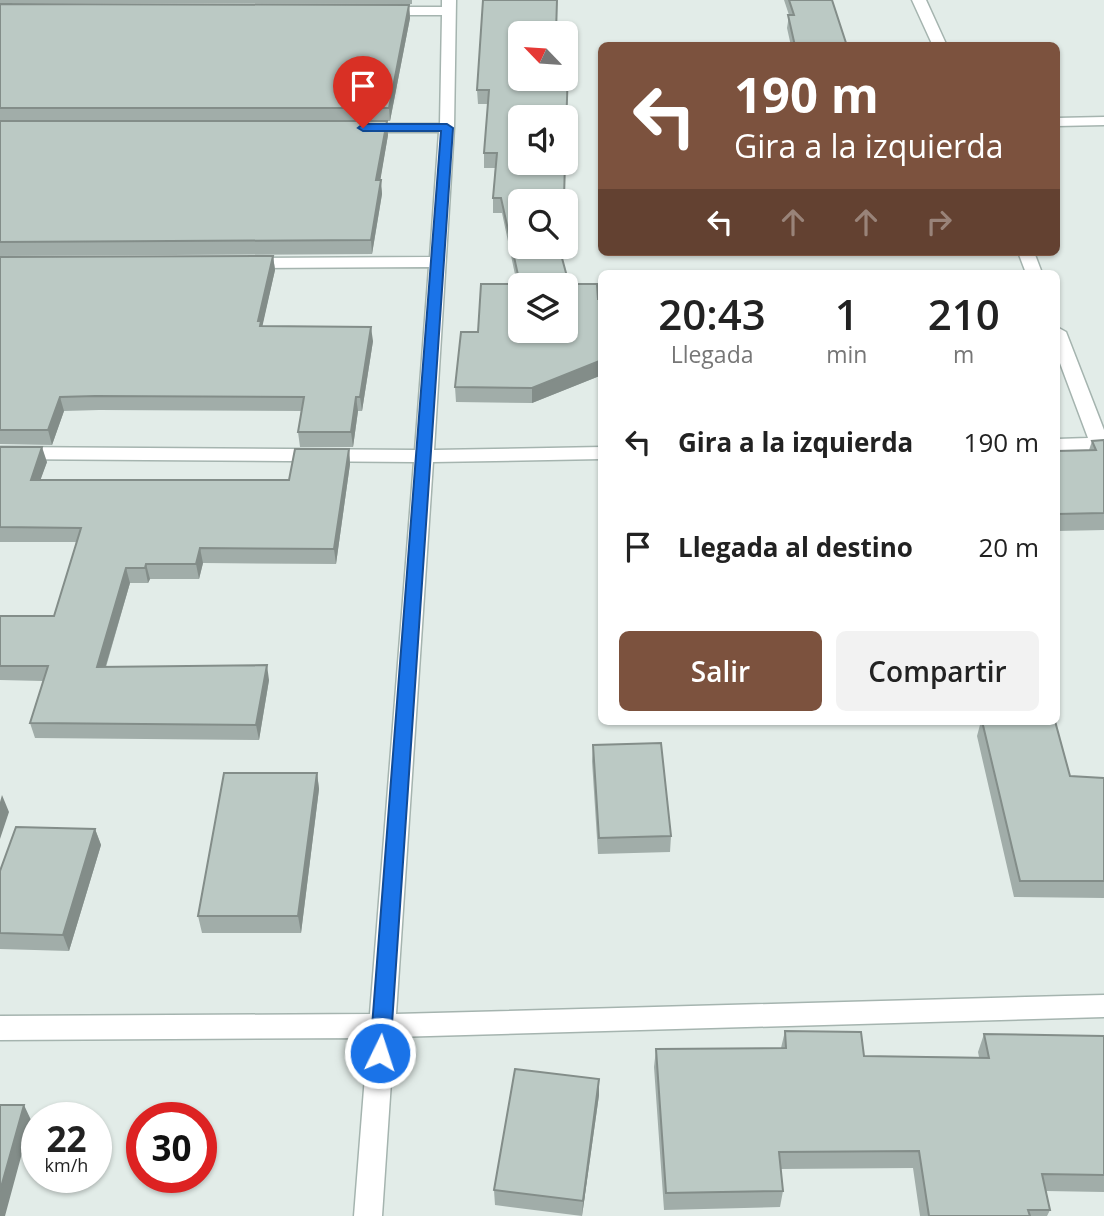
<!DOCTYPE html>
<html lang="es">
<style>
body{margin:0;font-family:"Open Sans",sans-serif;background:#f2f2f2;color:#222;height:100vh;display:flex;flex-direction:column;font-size:26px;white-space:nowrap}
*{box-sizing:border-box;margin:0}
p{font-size:23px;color:#767676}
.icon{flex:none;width:38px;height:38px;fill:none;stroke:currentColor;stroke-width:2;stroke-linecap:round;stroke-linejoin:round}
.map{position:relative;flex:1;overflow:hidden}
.drawer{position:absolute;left:598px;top:270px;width:462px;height:455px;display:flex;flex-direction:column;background:#fff;border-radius:10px;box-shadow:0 2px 5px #0004}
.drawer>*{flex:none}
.hud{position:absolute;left:598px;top:42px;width:462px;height:214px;border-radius:10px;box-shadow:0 2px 5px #0004;background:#7c523e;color:#fff;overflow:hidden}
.needle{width:46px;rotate:295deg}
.fabs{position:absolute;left:508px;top:21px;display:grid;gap:14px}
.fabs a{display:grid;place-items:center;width:70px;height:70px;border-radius:10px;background:#fff;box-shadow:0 2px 5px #0004;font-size:35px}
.speed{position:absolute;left:21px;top:1102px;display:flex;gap:14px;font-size:35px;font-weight:700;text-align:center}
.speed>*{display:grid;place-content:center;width:91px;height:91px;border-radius:50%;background:#fff;box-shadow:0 2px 5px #0004;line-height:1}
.speed small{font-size:18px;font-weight:400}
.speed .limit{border:10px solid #d22;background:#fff;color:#111}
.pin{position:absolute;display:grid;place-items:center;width:60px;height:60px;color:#fff;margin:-72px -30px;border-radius:50% 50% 50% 0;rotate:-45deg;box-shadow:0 0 7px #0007}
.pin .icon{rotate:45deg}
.me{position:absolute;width:77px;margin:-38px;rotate:4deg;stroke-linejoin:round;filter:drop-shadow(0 0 5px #0008)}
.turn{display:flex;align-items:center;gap:24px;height:147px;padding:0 21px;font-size:32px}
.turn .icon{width:91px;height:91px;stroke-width:2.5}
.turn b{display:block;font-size:49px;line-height:60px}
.lanes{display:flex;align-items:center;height:66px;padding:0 21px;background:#0003;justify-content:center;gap:35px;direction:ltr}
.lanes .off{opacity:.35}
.eta{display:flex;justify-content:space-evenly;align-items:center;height:119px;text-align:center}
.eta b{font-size:42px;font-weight:600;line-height:49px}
.button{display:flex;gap:14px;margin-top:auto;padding:14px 21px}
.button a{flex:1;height:80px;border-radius:10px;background:#7c523e;color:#fff;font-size:28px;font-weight:600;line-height:80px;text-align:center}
.button a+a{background:#f2f2f2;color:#222}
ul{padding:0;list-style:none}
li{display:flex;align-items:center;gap:21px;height:105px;padding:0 21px}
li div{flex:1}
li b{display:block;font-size:26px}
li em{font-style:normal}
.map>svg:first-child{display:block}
</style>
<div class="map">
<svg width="1104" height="1216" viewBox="0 0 1104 1216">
<rect width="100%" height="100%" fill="#e2ece8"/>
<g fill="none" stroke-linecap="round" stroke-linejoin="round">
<defs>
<path id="minor" d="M442,0h14l-2,128 -20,322 168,-3v12l-169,3 -37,552 708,-19v22l-710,20 -12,179h-28l14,-178 -368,2v-24l370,-2 44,-552 -414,-3v-12l415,3 14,-183 -182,1 -8,-5 8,-5 183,-1 9,-125h-81l-7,-4 7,-4h82l2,-109h-62l-7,-4 7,-4h62z
M912,0h14l21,46h-14z
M1104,117v8l-47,1v-8z
M1018,252h16l8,21h-16z
M1057,327l9,5 38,98v20l-47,1v-12l31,-1 -31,-83z"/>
</defs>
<use href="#minor" stroke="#a5b4af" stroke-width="3"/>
<use href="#minor" fill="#fff" fill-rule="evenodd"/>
</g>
<path fill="#a1ada9" d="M0,0h412v4l-412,-1z
M784,0h48l15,46h-56l-4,-18 2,-13z
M0,4l409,1 1,13 -20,103h-3l1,14 -8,45 2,14 -10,60 -372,2z
M520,33l45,46 -1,122h-44l49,83 29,15h4v76l-70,28 -76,-1 -1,-15 23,-55 39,-48 -15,-71h-9v-15l2,-30h-11v-15l4,-49h-10l-1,-14z
M273,256l2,14 -13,56 111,15 -11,70h-4l-5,36h-53l-2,-15 3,-21 -202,-1 -35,1 -12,34 -52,-1v-187z
M1104,440v90l-47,1v-80l32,-1 3,-9z
M0,447l47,15 -7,18h249l60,-31 1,15 -14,100 -133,-1 -4,16h-49l-2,4h-18l-24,84 163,13 -10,60 -224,-2 -5,-15 13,-42 -43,-1v-64h54l23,-74h-77z
M981,721h74l15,55 34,2v120l-90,-1 -37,-161z
M593,745l78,91 -1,16 -72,2 -6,-93z
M317,773l2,16 -18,144h-99l-4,-17z
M95,829l6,16 -32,106 -69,-2v-78z
M785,1031l79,25 115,1 -1,-5 6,-18 120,2v156l-58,-1 4,19 -3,6h-127l-7,-48 -132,1 2,22 -3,16 -116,3 -10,-143 2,-18 125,-1z
M599,1079v16l-17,121 -87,-11 -1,-15z"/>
<path fill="#838d89" d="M409,5l1,13 -20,103 -1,-13z
M387,121l1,14 -10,59 -2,-14z
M381,180l1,14 -10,60 -1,-14z
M273,256l2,14 -13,58 -4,-7z
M371,327l2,14 -11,70 -2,-14z
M602,360v15l-70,28v-15z
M60,397l4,14 -12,34 -4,-15z
M356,397l2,14 -5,36 -2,-15z
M42,447l5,15 -12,33 -4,-15z
M349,449l1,15 -14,100 -2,-15z
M200,548l3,15 -4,16 -3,-15z
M146,564l4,15 -2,4 -3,-15z
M126,568l4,15 -29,99 -4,-15z
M267,665l2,15 -10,60 -3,-15z
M317,773l2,16 -18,144 -3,-17z
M2,795l7,17 -9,27v-37z
M95,829l6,16 -32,106 -6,-16z
M599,1079v16l-17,121 1,-15z
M24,1105l7,15 -26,96h-5v-25z"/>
<path fill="#bbc9c4" stroke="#838d89" stroke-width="2" fill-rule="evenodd" d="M483,0h74l-1,33h-36v46h45v-10h3l-3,91v-43h-45v46h45l-1,35h-18l1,3h-27v46h39l10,37h28l1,15h4v61l-70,28 -77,-1 6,-55h17l3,-48h39l-19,-86h-8l4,-45h-13l5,-63h-12zM520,285h45v46h-45z
M789,0h43l15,46h-52l-7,-31h6z
M0,4l409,1 -20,103h-389z
M0,121h387l-11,59h5l-10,60 -371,2z
M273,256l-15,65h3l-1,5 111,1 -11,70h-4l-5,35h-53l6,-35 -209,-1 -35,1 -12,33h-48v-173z
M1104,440v73l-47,1v-63l39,-1 -4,-9z
M0,447h42l-11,33h258l6,-31h54l-15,100 -134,-1 -4,16h-50l-1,4h-19l-29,99 170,-2 -11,60 -226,-2 18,-57h-48v-50h54l27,-88 -81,-1z
M982,721h73l15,55 34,2v103h-84z
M661,743l10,93 -72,2 -6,-93z
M224,773h93l-19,143h-100z
M16,827l79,2 -32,106 -63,-2v-62z
M785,1031l76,1 3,24 125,2 -5,-24 120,2v139l-62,-1 8,36h-22l2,6h-101l-10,-65 -140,1 4,39 -117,2 -10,-144 130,-1z
M515,1069l84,10 -16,122 -89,-11z
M0,1105h24l-24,86z"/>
<path fill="#1a73e8" stroke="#114b97" stroke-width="2" d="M447,124l6,4 -63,925 -3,7 -7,2 -7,-2 -3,-7 71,-922h-78l-5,-3 5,-4z"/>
</svg>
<div class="fabs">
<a><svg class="needle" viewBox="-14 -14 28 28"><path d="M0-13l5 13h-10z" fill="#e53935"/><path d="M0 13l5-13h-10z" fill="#767676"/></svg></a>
<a><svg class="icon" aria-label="sound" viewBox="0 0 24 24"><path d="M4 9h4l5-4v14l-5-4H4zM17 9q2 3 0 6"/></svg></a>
<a><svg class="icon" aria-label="search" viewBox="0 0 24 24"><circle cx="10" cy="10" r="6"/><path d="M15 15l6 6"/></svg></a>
<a><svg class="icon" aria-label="layers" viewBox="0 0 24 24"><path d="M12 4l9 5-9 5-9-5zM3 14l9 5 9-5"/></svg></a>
</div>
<div class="speed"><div>22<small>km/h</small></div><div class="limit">30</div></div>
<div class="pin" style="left:363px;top:128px;background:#d93025"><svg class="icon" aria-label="arrive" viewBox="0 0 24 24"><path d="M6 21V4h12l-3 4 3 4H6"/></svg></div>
<svg class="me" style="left:380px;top:1053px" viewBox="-20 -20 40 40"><circle r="17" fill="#1a73e8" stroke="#fff" stroke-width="3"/><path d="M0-11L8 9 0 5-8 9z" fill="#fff"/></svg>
<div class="hud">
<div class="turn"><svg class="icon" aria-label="left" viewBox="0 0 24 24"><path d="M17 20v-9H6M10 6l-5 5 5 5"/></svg><div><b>190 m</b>Gira a la izquierda</div></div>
<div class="lanes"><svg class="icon" aria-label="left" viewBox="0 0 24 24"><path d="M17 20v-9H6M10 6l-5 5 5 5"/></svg><svg class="icon off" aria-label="ahead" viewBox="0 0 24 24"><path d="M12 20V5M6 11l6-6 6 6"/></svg><svg class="icon off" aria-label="ahead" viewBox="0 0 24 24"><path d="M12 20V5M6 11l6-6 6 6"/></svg><svg class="icon off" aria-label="right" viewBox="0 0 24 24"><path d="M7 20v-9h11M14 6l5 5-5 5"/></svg></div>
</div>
<section class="drawer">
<div class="eta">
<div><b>20:43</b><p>Llegada</p></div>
<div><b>1</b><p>min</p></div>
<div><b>210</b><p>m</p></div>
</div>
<ul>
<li><svg class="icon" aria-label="left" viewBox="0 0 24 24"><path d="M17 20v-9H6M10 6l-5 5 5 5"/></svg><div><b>Gira a la izquierda</b></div><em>190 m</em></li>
<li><svg class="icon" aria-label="arrive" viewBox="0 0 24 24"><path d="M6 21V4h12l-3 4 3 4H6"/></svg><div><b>Llegada al destino</b></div><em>20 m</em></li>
</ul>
<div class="button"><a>Salir</a><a>Compartir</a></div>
</section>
</div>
